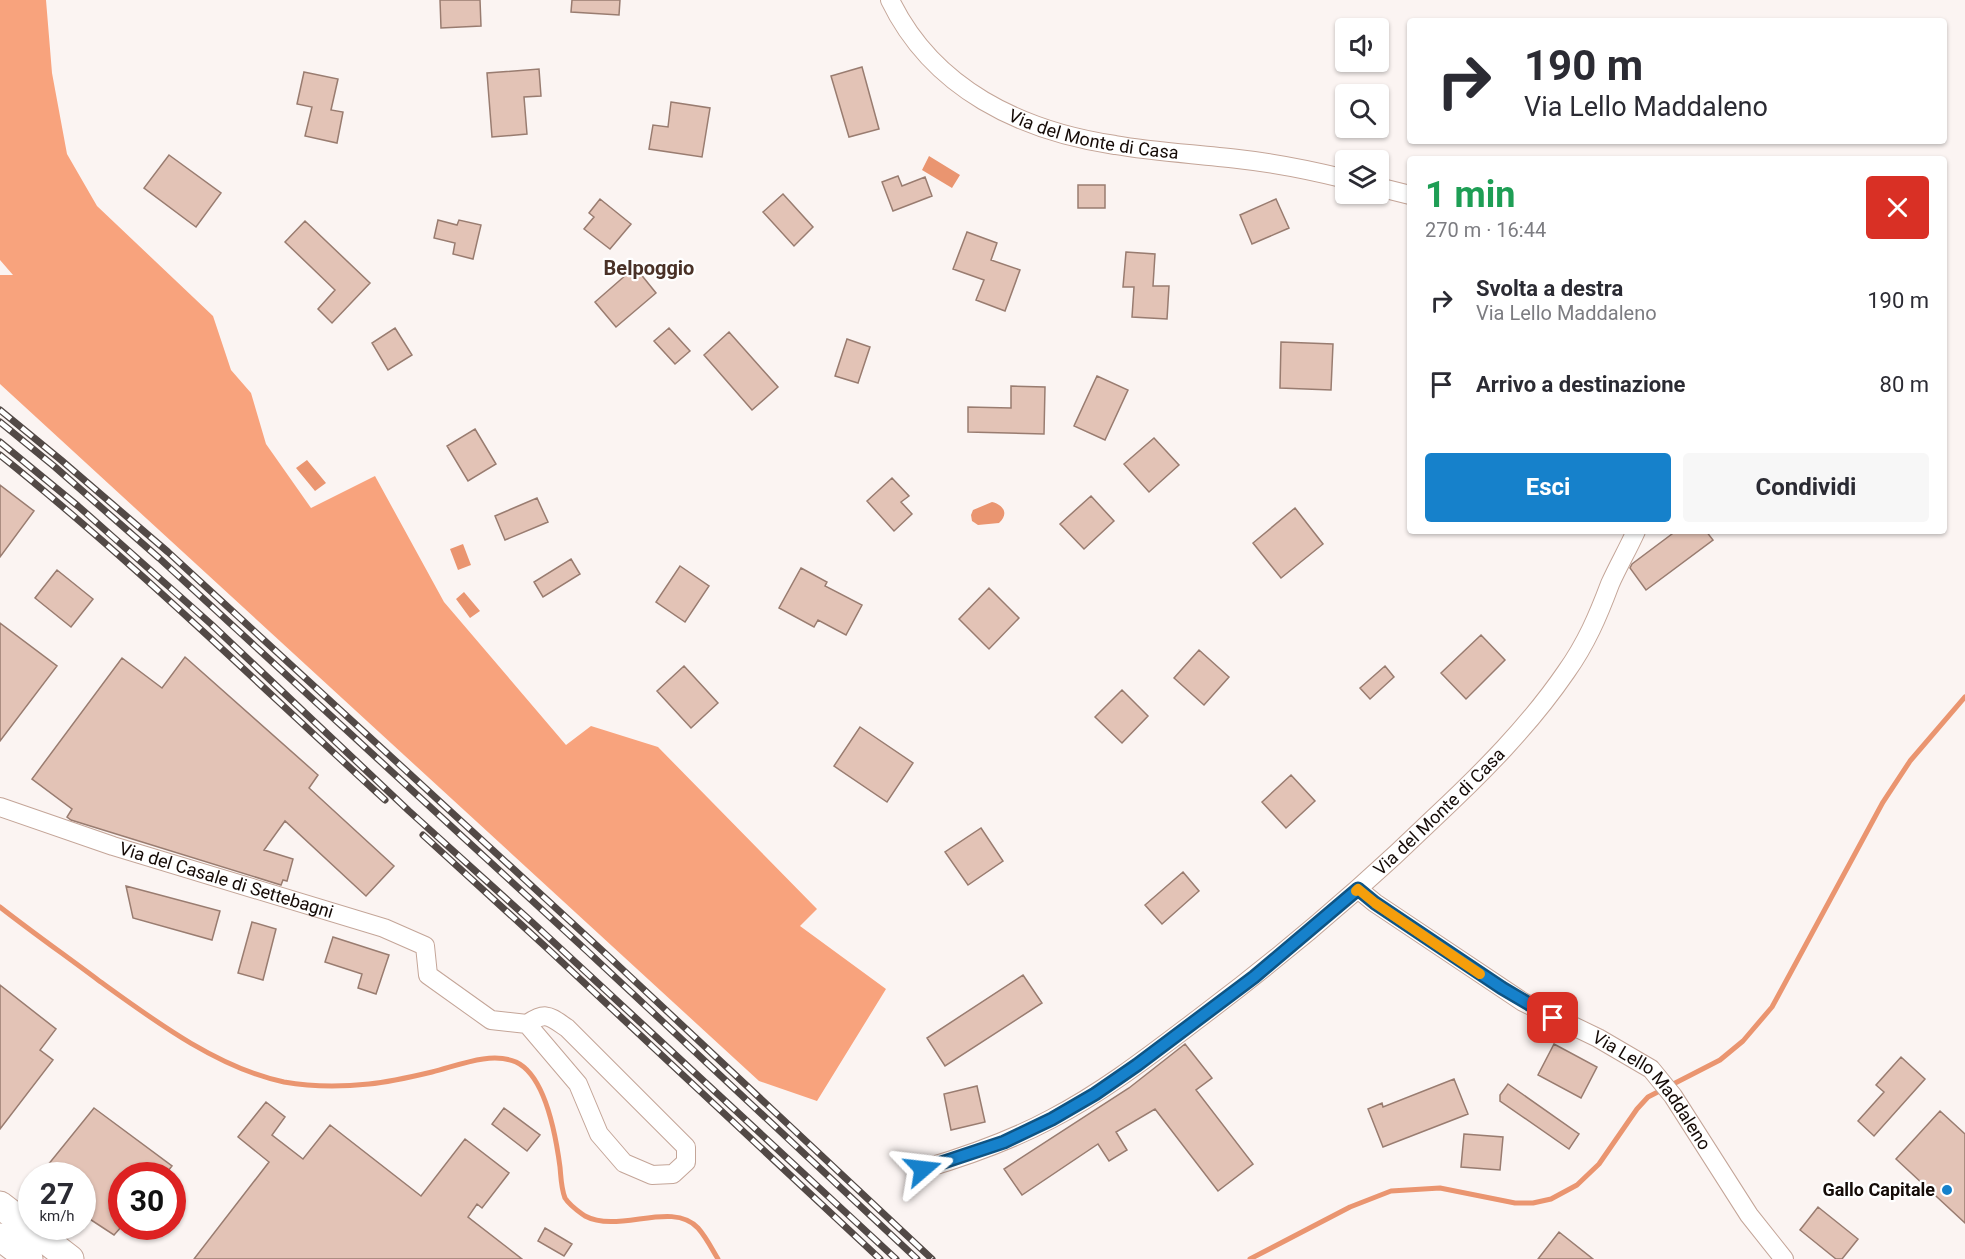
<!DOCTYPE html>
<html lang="it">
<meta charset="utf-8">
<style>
body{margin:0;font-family:Roboto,sans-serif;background:#f7f7f7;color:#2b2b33;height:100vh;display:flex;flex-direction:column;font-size:22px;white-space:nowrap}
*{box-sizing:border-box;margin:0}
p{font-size:20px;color:#7c7c81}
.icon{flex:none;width:33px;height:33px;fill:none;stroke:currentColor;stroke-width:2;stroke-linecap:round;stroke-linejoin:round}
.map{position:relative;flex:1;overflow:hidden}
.sheet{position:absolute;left:1407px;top:156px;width:540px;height:378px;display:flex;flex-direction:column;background:#fff;border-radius:6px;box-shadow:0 2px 4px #0004}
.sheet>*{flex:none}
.top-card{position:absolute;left:1407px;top:18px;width:540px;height:126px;border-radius:6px;box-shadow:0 2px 4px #0004;background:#fff;color:#2b2b33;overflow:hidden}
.tools{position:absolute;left:1335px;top:18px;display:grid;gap:12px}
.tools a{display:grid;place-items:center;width:54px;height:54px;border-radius:6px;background:#fff;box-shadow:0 2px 4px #0004;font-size:30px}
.speed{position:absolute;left:18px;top:1162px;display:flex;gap:12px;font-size:30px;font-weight:700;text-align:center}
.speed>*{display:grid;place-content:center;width:78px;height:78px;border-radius:50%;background:#fff;box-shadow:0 2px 4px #0004;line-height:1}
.speed small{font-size:15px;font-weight:400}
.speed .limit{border:9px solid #d22;background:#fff;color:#111}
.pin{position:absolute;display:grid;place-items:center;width:51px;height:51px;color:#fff;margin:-26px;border-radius:12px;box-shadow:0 3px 9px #0006}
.me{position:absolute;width:66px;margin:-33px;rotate:73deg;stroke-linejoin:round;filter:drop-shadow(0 0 4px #0008)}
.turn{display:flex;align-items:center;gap:21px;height:126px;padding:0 18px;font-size:27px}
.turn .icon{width:78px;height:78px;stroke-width:2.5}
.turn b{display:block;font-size:42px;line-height:51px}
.round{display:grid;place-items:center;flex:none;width:63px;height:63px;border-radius:6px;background:#f7f7f7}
.overview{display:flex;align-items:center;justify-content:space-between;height:102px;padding:0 18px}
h1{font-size:36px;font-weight:700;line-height:45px;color:#1e9e55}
.action{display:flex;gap:12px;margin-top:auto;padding:12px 18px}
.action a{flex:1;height:69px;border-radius:6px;background:#1681cb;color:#fff;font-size:24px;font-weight:700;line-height:69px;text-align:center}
.action a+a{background:#f7f7f7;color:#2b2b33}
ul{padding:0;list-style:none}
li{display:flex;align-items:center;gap:18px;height:84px;padding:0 18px}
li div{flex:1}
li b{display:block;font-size:22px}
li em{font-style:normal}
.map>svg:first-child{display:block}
</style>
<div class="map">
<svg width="1965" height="1259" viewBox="0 0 1965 1259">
<rect width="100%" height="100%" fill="#fbf4f2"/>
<path fill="#f8a37d" d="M0,0h46l6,73 15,81 30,52 116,110 18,54 20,23 15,51 45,64 64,-32 69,126 122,143 25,-19 67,21 159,162 -17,17 86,63 -69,112 -58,-20 -759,-697v-109h13l-13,-15z"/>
<path fill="#ea9570" d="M929,156l31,19 -8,13 -30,-18z
M307,460l19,23 -11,8 -19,-23z
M992,502c12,3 17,12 7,21l-21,2 -6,-4 -1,-6 2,-5z
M463,544l8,21 -13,5 -8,-21z
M464,592l16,19 -10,7 -14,-19z"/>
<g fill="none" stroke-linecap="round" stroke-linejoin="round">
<path stroke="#ea9570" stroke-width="5" d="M0,907c32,25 66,49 98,73 54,39 119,88 186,102 28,5 57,5 85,2 21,-2 42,-7 63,-12 25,-6 58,-21 84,-10 30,14 40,75 44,105 1,10 1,21 5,31 5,8 13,13 20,18 34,18 87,-16 113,12 8,9 14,21 20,31
M1250,1259l100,-52 41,-16 49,-3 75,15h18l18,-4 26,-14 22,-21 38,-55 11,-12 72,-37 23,-19 29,-34 111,-205 27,-41 55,-64"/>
</g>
<path fill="#e3c3b6" stroke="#997c70" stroke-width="1.5" d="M440,0h40l1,26 -40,2z
M572,0h48l-1,15 -48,-3z
M862,67l17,62 -30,8 -18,-61z
M539,69l2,27 -17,1 3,37 -35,3 -5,-64z
M304,72l34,7 -7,31 12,2 -6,31 -32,-7 7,-29 -15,-3z
M671,102l39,6 -8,49 -53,-8 4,-24 15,2z
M169,155l52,38 -25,34 -52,-39z
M898,176l4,10 23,-9 7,19 -39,15 -11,-29z
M1078,185h27v23h-27z
M783,194l30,33 -19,19 -31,-34z
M600,199l31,25 -21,25 -26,-20 10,-12 -5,-4z
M1276,199l13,29 -37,16 -12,-29z
M438,220l19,5 2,-5 22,5 -8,34 -20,-5 2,-11 -21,-5z
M305,221l65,62 -38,40 -14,-14 17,-19 -50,-48z
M967,232l30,11 -6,17 29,10 -15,41 -29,-11 8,-20 -31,-11z
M1126,252l29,2 -2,32h16l-2,33 -35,-2 2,-30h-11z
M635,267l21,26 -40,34 -21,-25z
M395,328l17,27 -24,15 -16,-27z
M669,328l21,23 -15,13 -21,-23z
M729,332l49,55 -26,23 -48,-55z
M847,339l23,8 -12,36 -23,-7z
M1281,342l52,2 -2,46 -51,-2z
M1097,376l31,14 -23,50 -31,-14z
M1011,386l34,1 -1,47 -76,-2v-25l43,1z
M475,429l21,35 -28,17 -21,-35z
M1154,438l25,27 -30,27 -25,-28z
M892,478l17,18 -8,6 11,12 -18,17 -27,-30z
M0,485l34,26 -34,46z
M1091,496l23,25 -30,28 -24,-25z
M537,498l11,24 -43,18 -10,-24z
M1295,508l28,36 -42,34 -28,-35z
M1676,531h30l7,9 -67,50 -16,-22 2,-4z
M571,559l9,15 -37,23 -9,-15z
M680,566l29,20 -24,36 -29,-20z
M801,568l26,14 -2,4 37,19 -16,30 -28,-15 -4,7 -35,-19z
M57,570l36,29 -22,28 -36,-29z
M989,588l30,30 -30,31 -30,-30z
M0,623l57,43 -57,75z
M1481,635l24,25 -39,39 -25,-26z
M1199,650l30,27 -25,28 -30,-27z
M185,657l133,118 -9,13 85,78 -28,30 -81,-75 -21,29 29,9 -6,22 -4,-1 -2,5 -210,-65 -4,-3 5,-8 -40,-30 90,-121 40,30z
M684,666l34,37 -27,25 -34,-37z
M1385,666l9,11 -24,22 -10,-11z
M1122,690l26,26 -26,27 -27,-26z
M860,727l53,36 -26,39 -53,-36z
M1291,775l24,26 -29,27 -24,-26z
M981,828l22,33 -35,24 -23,-33z
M1183,872l16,19 -37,33 -17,-19z
M126,886l94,25 -8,29 -79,-22z
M252,922l24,7 -13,51 -25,-7z
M333,937l56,18 -13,39 -18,-6 4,-14 -37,-12z
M1023,975l19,28 -97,63 -18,-28z
M0,985l56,44 -16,21 13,10 -53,69z
M1185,1044l27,34 -16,12 57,74 -35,27 -63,-82 -39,23 11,18 -18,11 -11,-17 -76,51 -18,-26 125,-81z
M1554,1044l43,23 -16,31 -43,-23z
M1901,1057l24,22 -51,57 -16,-15 26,-29 -8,-7z
M1454,1079l14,35 -85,33 -15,-38 14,-6 1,4z
M1508,1084l71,50 -10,15 -69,-48v-6z
M977,1086l8,36 -34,8 -7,-36z
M266,1102l19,15 -13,18 31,24 27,-34 91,71 44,-57 44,34 -27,35 -5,-4 -9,13 54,42h-328l75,-97 -31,-25z
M94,1108l78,58 -8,10h-42v50l-8,9 -32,-21v-38h-43z
M504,1108l36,27 -13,16 -35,-27z
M1940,1111l25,23v89l-69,-64z
M1464,1134l39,3 -3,33 -39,-3z
M1818,1207l40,32 -16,20h-6l-36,-29z
M545,1228l27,16 -8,12 -26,-15z
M1559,1232l34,27h-55z"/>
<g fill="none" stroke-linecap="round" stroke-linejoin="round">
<defs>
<g id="street">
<path id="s1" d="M890,0c43,89 131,131 225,145 40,7 82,9 123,14 36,4 72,11 108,20"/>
<path d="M1378,187l32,8"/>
<path id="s2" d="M0,807l113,39 271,82 41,18 3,29 63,45 36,4c19,-13 22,-8 40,4l119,119v15l-13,12 -21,1 -28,-12 -25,-29 -21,-50 -51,-60"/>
<path id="s3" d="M1358,889l17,14 148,99 75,36 53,31 22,27 76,119 35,44"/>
<path id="s4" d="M923,1169c44,-13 87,-28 128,-50 54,-28 102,-66 151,-103 81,-61 159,-127 232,-198 48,-45 95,-92 132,-146 20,-28 32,-56 44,-88 8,-18 18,-35 26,-53"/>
</g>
<path id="primary" d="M0,1205l70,54
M0,1237l29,22"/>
</defs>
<use href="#street" stroke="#c4a598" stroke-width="20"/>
<use href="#primary" stroke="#c4a598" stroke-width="29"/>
<use href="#street" stroke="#fff" stroke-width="18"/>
<use href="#primary" stroke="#fff" stroke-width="27"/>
<defs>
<path id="rail" d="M0,410l61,50 107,92 439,403 325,304
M0,422l55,45 104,91 428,393 330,308
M0,442l78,64 133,118 198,187 124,112 363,336
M0,455c135,108 258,229 385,345
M423,835l126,115 331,309"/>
</defs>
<use href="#rail" stroke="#524946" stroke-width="7"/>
<use href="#rail" stroke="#fff" stroke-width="4.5" stroke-dasharray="14" stroke-linecap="butt"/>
</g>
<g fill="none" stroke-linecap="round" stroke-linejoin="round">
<defs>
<path id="route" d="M923,1169l81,-27 48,-23 43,-25 42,-29 117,-88 104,-88 17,14 127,85 51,30"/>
</defs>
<use href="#route" stroke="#0e5484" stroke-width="15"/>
<use href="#route" stroke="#1681cb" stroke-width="10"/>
<path stroke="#f59e0b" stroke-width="10" d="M1356,891l2,-2 17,14 105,71"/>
</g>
<circle fill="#1681cb" stroke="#fff" stroke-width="2" cx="1947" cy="1190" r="6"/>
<g text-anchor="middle" stroke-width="4.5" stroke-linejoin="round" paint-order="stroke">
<g font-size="18" fill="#150b07" stroke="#fff">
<text dy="6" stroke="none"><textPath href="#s1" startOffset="256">Via del Monte di Casa</textPath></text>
<text dy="6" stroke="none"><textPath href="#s4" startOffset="634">Via del Monte di Casa</textPath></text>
<text dy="6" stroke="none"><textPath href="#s2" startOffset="238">Via del Casale di Settebagni</textPath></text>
<text dy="6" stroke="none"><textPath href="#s3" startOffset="360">Via Lello Maddaleno</textPath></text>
</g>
<g font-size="18" font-weight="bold" fill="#150b07" stroke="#fff" text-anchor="end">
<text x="1935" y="1196">Gallo Capitale</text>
</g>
<g font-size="20" font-weight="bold" fill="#4a3127" stroke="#fff">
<text x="649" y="275">Belpoggio</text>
</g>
</g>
</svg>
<div class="tools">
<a><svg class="icon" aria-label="sound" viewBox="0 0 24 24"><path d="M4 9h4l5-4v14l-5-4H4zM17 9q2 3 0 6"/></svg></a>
<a><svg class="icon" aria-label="search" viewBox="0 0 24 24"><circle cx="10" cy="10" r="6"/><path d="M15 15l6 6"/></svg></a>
<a><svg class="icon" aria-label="layers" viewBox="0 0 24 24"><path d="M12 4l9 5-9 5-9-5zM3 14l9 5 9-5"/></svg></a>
</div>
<div class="speed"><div>27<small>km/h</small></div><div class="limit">30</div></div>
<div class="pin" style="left:1553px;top:1018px;background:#d93025"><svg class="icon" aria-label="arrive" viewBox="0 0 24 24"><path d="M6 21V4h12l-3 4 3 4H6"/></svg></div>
<svg class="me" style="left:923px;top:1169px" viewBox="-20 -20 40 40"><path d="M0-17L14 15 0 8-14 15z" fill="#1681cb" stroke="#fff" stroke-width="4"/></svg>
<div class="top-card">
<div class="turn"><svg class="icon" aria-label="right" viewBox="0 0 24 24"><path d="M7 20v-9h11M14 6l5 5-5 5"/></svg><div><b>190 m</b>Via Lello Maddaleno</div></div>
</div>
<section class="sheet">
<div class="overview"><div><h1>1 min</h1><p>270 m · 16:44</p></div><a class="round" style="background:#d93025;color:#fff"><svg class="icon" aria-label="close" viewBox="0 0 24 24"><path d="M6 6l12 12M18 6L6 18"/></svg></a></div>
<ul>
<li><svg class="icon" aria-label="right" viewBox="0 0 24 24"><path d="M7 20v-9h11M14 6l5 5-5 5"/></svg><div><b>Svolta a destra</b><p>Via Lello Maddaleno</p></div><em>190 m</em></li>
<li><svg class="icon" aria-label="arrive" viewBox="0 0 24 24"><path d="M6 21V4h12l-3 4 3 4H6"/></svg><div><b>Arrivo a destinazione</b></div><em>80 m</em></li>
</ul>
<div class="action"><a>Esci</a><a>Condividi</a></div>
</section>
</div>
